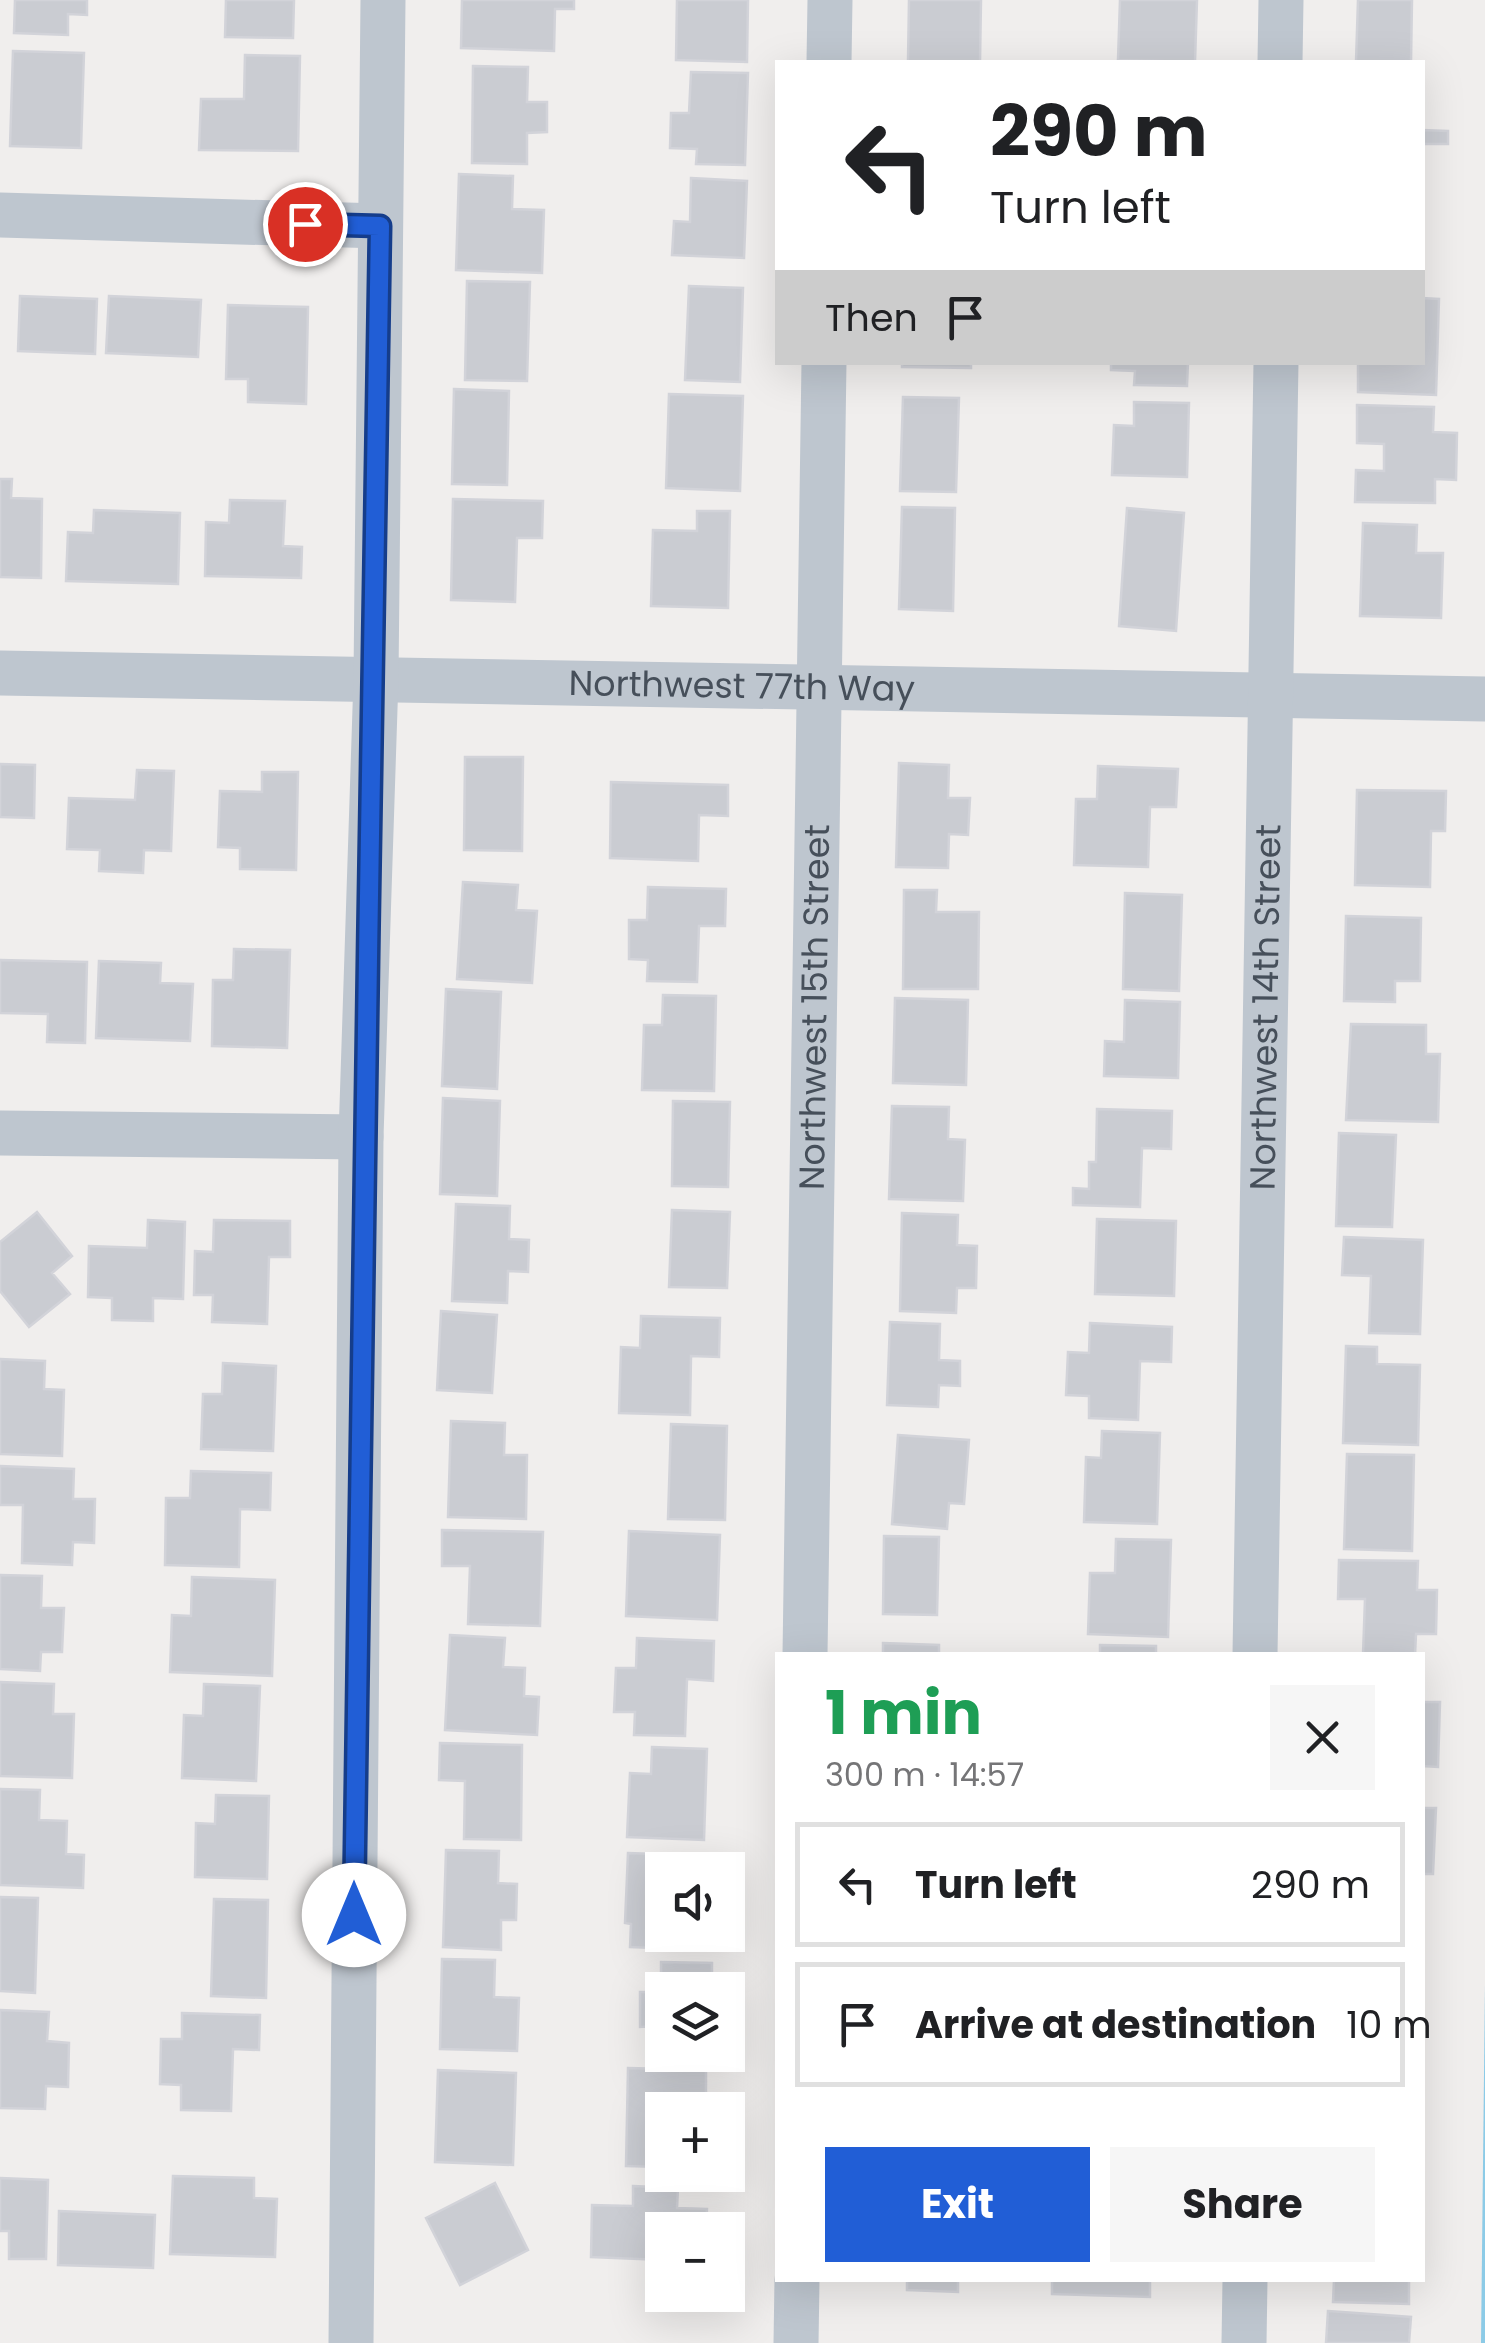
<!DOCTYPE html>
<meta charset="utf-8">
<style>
body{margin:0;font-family:Poppins,sans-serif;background:#f6f6f6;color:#202124;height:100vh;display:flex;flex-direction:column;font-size:38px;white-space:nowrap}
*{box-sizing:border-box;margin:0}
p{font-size:32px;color:#757577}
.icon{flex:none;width:55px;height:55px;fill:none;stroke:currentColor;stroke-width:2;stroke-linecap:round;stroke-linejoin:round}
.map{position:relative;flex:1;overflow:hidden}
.sheet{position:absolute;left:775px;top:1652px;width:650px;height:630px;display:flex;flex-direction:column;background:#fff;border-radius:0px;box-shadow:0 10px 40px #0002}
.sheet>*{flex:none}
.banner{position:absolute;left:775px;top:60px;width:650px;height:305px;border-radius:0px;box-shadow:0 10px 40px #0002;background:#fff;color:#202124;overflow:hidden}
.controls{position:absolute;left:645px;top:1852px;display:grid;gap:20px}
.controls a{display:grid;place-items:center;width:100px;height:100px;border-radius:0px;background:#fff;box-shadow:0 10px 40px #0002;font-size:50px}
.pin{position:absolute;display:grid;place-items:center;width:85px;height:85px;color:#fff;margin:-42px;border:5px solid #fff;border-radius:50%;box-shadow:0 2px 10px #0007}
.me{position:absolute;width:110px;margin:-55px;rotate:0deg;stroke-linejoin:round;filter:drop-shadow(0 0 8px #0008)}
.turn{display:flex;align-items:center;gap:35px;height:210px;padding:0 50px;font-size:45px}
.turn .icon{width:130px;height:130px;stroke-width:2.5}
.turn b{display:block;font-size:70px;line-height:85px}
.then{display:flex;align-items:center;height:95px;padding:0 50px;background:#0003;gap:20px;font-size:38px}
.round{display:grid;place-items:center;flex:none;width:105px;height:105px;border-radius:0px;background:#f6f6f6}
.headline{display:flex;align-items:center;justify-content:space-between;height:170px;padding:0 50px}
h1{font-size:60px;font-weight:700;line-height:75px;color:#1e9e55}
.action{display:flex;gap:20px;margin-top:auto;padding:20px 50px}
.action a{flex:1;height:115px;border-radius:0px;background:#215ed6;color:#fff;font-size:40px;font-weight:700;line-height:115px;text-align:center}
.action a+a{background:#f6f6f6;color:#202124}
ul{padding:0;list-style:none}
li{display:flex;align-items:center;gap:30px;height:125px;margin:0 20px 15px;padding:0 30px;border:5px solid #e0e0e0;border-radius:0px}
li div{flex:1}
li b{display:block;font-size:38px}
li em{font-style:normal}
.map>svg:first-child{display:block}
</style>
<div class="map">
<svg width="1485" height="2343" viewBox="0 0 1485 2343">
<rect width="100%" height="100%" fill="#f0eeed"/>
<path fill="#8ccbe7" d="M1485,1984v359h-4z"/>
<path fill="#caccd2" stroke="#d2d3d9" stroke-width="2.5" d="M15,0h72v15l-19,-1v21l-54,-2z
M226,0h68l-1,38 -68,-1z
M462,0h112v9h-19l-1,42 -93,-3z
M677,0h71l-1,62 -71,-2z
M909,0h72l-1,62h-72z
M1120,0h77l-2,62 -77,-2z
M1358,0h54l-1,62h-55z
M13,51l71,2 -3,95 -71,-2z
M245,55l55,1 -2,95 -99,-1 2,-51h43z
M473,66l55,1 -1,35h20v30l-20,1v31l-55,-1z
M691,72l57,1 -3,92 -49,-1 1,-15 -27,-1 1,-35h18z
M1422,130l26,1v13h-26z
M459,174l54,2 -1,33 32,1 -2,63 -86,-3z
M691,178l56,3 -3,77 -72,-3 2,-34 16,1z
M467,281l63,1 -3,99 -62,-1z
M689,286l54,2 -3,94 -55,-2z
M20,296l77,3 -2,55 -77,-3z
M109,296l92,4 -3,57 -92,-4z
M1422,298l17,1 -3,96 -78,-3v-30h64z
M228,305l80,2 -2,97 -58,-2v-23h-22z
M902,362h69v6l-69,-1z
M1111,362h77l-1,24 -53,-1 1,-14 -24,-1z
M454,389l55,2 -2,94 -55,-1z
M669,394l74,2 -3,95 -74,-3z
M903,397l56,1 -3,94 -56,-1z
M1134,402l55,1 -2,74 -75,-2 2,-50 20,1z
M1357,405l77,2 -1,25 24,1 -1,47 -21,-1v24l-80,-1 1,-32 28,1v-27l-27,-1z
M0,479h12l-1,19 31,1 -1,79 -41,-1z
M453,499l90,2 -1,37h-25l-2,64 -64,-2z
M230,500l55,1 -2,45 19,1 -1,31 -96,-2 1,-54 23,1z
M902,507l53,1 -2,103 -54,-2z
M1127,508l57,5 -8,118 -57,-5z
M94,510l86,3 -2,71 -112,-3 2,-49 25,1z
M697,511h33l-2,97 -77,-2 2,-76 44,1z
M1363,523l54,2 -1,28h27l-2,65 -81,-2z
M465,757h58l-1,94 -58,-1z
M899,763l50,2 -1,33h22l-2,37 -19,-1 -1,34 -52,-1z
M0,764l35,1 -1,53 -34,-1z
M1098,766l80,3 -2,38h-26l-2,60 -74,-2 2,-66h21z
M137,770l37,1 -3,80 -27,-1 -1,23 -44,-2 1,-21 -33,-1 2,-51 66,2z
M262,772h36l-2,98 -56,-1v-21l-22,-1 2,-56 42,1z
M611,782l117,3v31l-29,-1 -1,46 -88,-3z
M1357,790l89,1 -1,40h-14l-1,56 -75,-2z
M463,882l55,3 -2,25 21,1 -5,72 -75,-4z
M648,887l78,2 -1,37h-26l-2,56 -50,-1 1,-21 -19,-1v-39h18z
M904,890h33l-1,22h43l-1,77h-75z
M1125,893l57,2 -3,96 -56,-2z
M1346,916l75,2 -1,63h-25v21l-51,-1z
M234,949l56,1 -3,98 -75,-2 1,-66h20z
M0,960l87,2 -2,81 -38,-1 1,-28 -48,-1z
M99,961l62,2 -1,20 33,1 -3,57 -94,-3z
M446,989l55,3 -4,97 -55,-3z
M663,995l53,1 -2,95 -72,-1 2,-65h18z
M895,998l73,2 -2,85 -73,-2z
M1125,1000l55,2 -2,76 -74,-2 1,-35 19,1z
M1351,1024l75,1v29h14l-2,68 -92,-2z
M443,1098l57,3 -3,95 -57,-2z
M673,1101l57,1 -2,85 -56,-1z
M892,1106l57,1 -1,32 17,1 -2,61 -74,-2z
M1097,1109l75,2 -1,38 -29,-1 -2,59 -67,-2v-17l16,1v-27h7z
M1339,1133l57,2 -4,92 -56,-1z
M456,1204l54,2 -1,33 20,1 -1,32 -20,-1 -1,32 -55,-2z
M672,1210l58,2 -3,76 -58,-1z
M37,1212l35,44 -20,17 18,21 -41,33 -29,-36v-49z
M902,1213l56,2 -1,30 20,1 -1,42h-19l-1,25 -56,-2z
M1097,1219l79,2 -2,75 -79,-2z
M148,1220l37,2 -2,77 -30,-1v23l-41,-1v-22l-24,-1 1,-51 58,2z
M214,1220l76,1v36h-21l-2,67 -55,-2 1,-27h-19l1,-44 18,1z
M1344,1237l79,3 -3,94 -51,-1 2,-57 -29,-1z
M441,1311l56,4 -5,78 -55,-3z
M641,1316l79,2 -1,39 -28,-1 -1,59 -71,-2 2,-66 19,1z
M890,1322l50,2 -1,36 21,1v25l-21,-1 -1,22 -51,-2z
M1090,1323l82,4 -1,35 -31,-1 -2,59 -49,-2v-22l-23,-1 2,-43 21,1z
M1346,1346l31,1v17l43,1 -2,80 -75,-2z
M0,1359l45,2 -1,28 20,1 -2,66 -62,-2z
M223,1363l53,3 -3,85 -72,-2 2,-55h19z
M451,1421l54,2 -1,32h23l-1,64 -78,-2z
M671,1424l56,2 -2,94 -57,-1z
M1102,1431l58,2 -3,91 -73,-2 2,-65 15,1z
M898,1435l71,5 -5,64 -15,-1 -2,26 -55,-5z
M1347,1454l67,1 -2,96 -68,-2z
M0,1466l74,3 -1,30h22l-1,44 -21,-1 -1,23 -50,-2 1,-58h-23z
M191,1471l80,2 -1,37 -30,-1 -1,58 -74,-2 1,-67h24z
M442,1530l101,2 -3,94 -72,-2 2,-58h-28z
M629,1531l91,4 -3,85 -91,-4z
M884,1536l55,1 -2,78 -54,-1z
M1116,1539l55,1 -3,97 -80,-3 2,-61h25z
M1339,1560l79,1 -1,29h20l-1,44h-20l-1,21h-52l2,-56h-27z
M0,1575l42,1 -1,32h23l-2,44h-21l-1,19 -40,-2z
M192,1577l83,3 -3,96 -102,-4 2,-57 19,1z
M450,1635l55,3 -2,29 22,1 -1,28 15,1 -2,38 -92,-5z
M637,1638l77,3 -1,40 -26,-2 -2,57 -51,-1 1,-23h-21l2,-44h20z
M883,1643l56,2v10h-56z
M1100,1645l56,1v9h-56z
M0,1682l54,2 -1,30h21l-2,64 -72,-2z
M204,1684l56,2 -4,95 -74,-3 2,-63 19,1z
M1422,1702h18l-2,65 -16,-1z
M440,1743l82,2 -1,95 -57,-1 1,-58 -26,-1z
M652,1747l55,2 -3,91 -77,-3 3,-64 21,1z
M0,1789l40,1 -1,30 28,1 -1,33 18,1 -1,33 -83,-3z
M216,1795l53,1 -2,83 -72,-2 1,-54 19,1z
M1422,1808h14l-3,66h-11z
M446,1850l53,1 -1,32 19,1 -1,36h-15v30l-58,-3z
M628,1853l83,3v14h-49v65h20l-1,14 -51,-2 1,-23 -6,-1z
M0,1897l38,1 -3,95 -35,-2z
M214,1899l54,1 -2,98 -55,-2z
M442,1959l53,1 -1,37 25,1 -2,53 -77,-2z
M661,1962l51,1v27h-50v56l-3,-20 -19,1v-35h21z
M0,2010l49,2 -2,29 22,2 -1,44 -22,-1 -1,23 -45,-1z
M182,2013l78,2 -1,35 -26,-1 -2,62 -50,-1v-25l-21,-1 1,-45h21z
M628,2068l78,2v40h-44v57l-36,-1z
M438,2070l78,3 -3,92 -78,-3z
M173,2176l81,2v20l23,1 -2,58 -105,-3z
M0,2178l48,2 -2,79h-37v-28h-9z
M495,2183l33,67 -68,35 -34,-67z
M633,2186l45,2 -1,20 30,1 -1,21h-44v30l-71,-3 1,-52 41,1z
M59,2211l96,4 -2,53 -95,-3z
M907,2280h51v12l-51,-2z
M1052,2280h98v17l-98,-3z
M1334,2280h75v24l-76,-2z
M1328,2311l83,6 -2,26h-83z"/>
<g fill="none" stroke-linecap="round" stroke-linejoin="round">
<g stroke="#bec6cf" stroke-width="45">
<path d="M829,62l1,-62"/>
<path d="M1280,62l1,-62"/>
<path d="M0,215l380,11"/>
<path id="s1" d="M0,673l1485,26"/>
<path d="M0,1133l361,4"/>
<path id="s2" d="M805,1655l19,-1293"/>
<path id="s3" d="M1255,1655l21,-1293"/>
<path d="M351,2343l10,-1206 15,-459 7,-678"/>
<path d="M796,2343l1,-63"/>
<path d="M1244,2343l1,-63"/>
</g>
</g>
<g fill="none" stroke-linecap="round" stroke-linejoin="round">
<defs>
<path id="route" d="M305,224l75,2c-7,563 -22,1126 -26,1689"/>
</defs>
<use href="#route" stroke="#153d8b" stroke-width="25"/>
<use href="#route" stroke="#215ed6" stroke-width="18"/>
</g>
<g text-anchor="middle" stroke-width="8" stroke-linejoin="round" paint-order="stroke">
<g font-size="35" fill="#464f5a" stroke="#fff">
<text dy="12" stroke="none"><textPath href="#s1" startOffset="742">Northwest 77th Way</textPath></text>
<text dy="12" stroke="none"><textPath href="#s2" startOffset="648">Northwest 15th Street</textPath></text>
<text dy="12" stroke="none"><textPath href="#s3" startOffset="648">Northwest 14th Street</textPath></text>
</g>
</g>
</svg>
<div class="controls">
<a><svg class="icon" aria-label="sound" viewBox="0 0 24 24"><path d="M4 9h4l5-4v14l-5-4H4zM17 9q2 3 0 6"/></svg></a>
<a><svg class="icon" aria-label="layers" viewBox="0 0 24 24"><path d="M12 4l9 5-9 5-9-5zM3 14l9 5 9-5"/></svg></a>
<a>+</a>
<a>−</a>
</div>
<div class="pin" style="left:305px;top:224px;background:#d93025"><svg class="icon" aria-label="arrive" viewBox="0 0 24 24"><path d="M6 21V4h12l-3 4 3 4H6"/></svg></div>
<svg class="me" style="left:354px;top:1915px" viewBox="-20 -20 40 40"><circle r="19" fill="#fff"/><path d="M0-13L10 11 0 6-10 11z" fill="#215ed6"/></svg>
<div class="banner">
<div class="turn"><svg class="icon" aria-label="left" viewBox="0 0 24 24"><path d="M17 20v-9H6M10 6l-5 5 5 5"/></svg><div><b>290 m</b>Turn left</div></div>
<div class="then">Then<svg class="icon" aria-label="arrive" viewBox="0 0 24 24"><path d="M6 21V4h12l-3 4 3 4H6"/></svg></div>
</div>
<section class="sheet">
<div class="headline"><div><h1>1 min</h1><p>300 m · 14:57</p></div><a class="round"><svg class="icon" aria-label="close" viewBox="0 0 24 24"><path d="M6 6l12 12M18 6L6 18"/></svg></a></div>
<ul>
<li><svg class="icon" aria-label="left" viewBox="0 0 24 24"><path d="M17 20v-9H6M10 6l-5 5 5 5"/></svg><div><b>Turn left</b></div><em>290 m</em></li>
<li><svg class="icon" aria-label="arrive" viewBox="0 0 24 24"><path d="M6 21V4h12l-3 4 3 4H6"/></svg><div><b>Arrive at destination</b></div><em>10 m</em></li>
</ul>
<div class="action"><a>Exit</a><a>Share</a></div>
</section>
</div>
